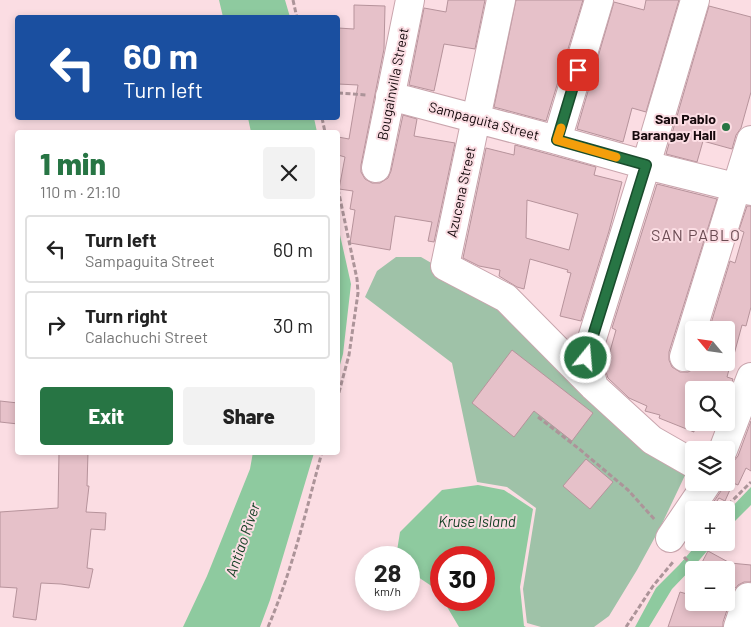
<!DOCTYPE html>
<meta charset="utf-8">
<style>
body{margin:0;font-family:Barlow,sans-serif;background:#f2f2f2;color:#222;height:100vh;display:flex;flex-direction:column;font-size:19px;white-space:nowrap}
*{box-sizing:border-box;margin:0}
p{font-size:16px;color:#767676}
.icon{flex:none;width:28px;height:28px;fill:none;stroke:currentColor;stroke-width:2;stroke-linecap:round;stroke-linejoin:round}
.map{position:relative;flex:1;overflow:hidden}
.details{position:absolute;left:15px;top:130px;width:325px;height:325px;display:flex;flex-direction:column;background:#fff;border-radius:5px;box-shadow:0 2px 8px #0003}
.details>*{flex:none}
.banner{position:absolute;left:15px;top:15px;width:325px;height:105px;border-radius:5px;box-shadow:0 2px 8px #0003;background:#1a4fa0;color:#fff;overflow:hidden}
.needle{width:32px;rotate:299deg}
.controls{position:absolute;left:685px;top:321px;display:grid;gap:10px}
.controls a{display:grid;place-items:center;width:50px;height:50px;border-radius:5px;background:#fff;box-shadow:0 2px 8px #0003;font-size:25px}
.speed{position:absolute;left:355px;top:546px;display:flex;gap:10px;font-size:25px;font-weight:700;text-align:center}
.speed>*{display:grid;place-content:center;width:65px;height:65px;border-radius:50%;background:#fff;box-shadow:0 2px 8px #0003;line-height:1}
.speed small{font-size:12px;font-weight:400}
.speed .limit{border:8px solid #d22;background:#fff;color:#111}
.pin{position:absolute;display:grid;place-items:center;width:42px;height:42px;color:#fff;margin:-21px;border-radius:10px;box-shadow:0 2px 8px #0006}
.me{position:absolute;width:55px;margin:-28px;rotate:17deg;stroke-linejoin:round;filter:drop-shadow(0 0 4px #0008)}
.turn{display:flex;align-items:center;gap:18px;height:105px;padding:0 25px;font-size:22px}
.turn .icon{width:65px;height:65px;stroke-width:2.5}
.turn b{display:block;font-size:35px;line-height:42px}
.round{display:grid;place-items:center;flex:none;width:52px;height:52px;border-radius:5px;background:#f2f2f2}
.overview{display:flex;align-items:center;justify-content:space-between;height:85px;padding:0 25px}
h1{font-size:30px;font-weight:800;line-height:38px;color:#277544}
.cta{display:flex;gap:10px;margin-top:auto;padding:10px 25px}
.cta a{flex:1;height:58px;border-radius:5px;background:#277544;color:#fff;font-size:20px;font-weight:800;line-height:58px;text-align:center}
.cta a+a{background:#f2f2f2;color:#222}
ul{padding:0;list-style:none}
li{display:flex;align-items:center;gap:15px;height:68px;margin:0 10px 8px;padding:0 15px;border:2px solid #e0e0e0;border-radius:5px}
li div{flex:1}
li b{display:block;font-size:19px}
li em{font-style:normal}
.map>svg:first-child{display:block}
</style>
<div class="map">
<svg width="751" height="627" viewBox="0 0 751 627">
<rect width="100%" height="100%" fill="#fbdde3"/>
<path fill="#9fc2a8" d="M396,257h25l81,47 186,165 -28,59 -23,42 -28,46 -15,11h-53l-14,-4 -4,-34 13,-81 -29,-21 -30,-5 -25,-119 -87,-66 12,-26z"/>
<path fill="#8eca9f" d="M219,0h66l5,17h-67z
M248,118h66l3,14h-66z
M338,226l13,58 -8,70 -5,18z
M253,452l61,1 -44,147 -10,27h-77l24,-51 43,-107z
M478,485l26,5 29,19 -13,78 4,39 2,1h-67l-16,-27h41v-42h-43v39l-5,-8 -27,-18v-13l-13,-1 4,-25 42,-42z
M751,487v18l-25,25v-17z
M699,542l15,1 -19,22 -23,24 -23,38h-14l21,-39 23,-23z"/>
<path fill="#e6c1c9" stroke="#b6939b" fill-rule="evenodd" d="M448,0h37l-10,49 -31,-5 -10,47 -25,-6 15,-77 22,4z
M516,0h67l-37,121 -52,-14z
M646,0h33l-33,112 -14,-4 -9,34 -46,-13 37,-127 30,8z
M354,5l31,1 -1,43 -23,116v7l4,7 7,4h8l8,-5 3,-7 12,-56 14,4 -3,17 41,7 -21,99 -6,-1 4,-19 -37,-6 -5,34 -40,-7 5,-33 -5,-1 3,-18 -14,-2 6,-32 -7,-2v-18l11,2 9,-54 -20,-1v-56l16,1z
M709,6l42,11v75l-10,36 -5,7 -4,14 -29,-8 -6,21 -31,-8z
M515,145l81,22 -2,8 28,7 -13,49 -28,90 -21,-5 11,-43 -4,-1 1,-2 -38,-11 -6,30 -7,-2 -18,-11 1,-6 -21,-4 -16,-8 23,-110 28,7zM527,200l51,14 -9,36 -43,-12z
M657,184l60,15 -48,153v8l3,7 8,5h8l6,-3 4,-7h33l-4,15 6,2 -4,11h-35v42l-35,-14 1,-3 -15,-4 2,-5 -18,-8 -21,-20 -3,-9 11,-39 -4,-2z
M747,206h4v101l-5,19 -4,-1 -10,37 -6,-1v-31h-17l21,-69 5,2 9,-31 -5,-2z
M512,350l81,63 -21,28 -38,-30 -20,26 -42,-34z
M0,401l18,2v21l-18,-2z
M751,421v50l-5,-3 -8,17 -5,-2 -8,18 -6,-3 -8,12h-3l13,-19 3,-9h9l-7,-2v-15l7,-3 5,-6z
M59,452h29l-1,34h2l-3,26 20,1 -1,17 -14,-1 -4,39 6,1 -4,19 -28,-4 -20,-1 -5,37 -23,-3 4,-29 -17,-1v-75l58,-4z
M586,459l27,23 -23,27 -27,-23z
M708,551l22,12 21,2v17h-7l-6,3 -2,3 -10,-5 3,-13h-31z
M680,592l14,4v6h19l15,5 -5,15v5h-55z"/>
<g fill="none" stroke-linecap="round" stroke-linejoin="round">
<defs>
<path id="minor" d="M501,0l-56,266 61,32 88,89 58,53 42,24
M390,96l167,44 89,25 105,26
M557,140l42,-140
M376,168l34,-168
M684,357l67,-217
M594,387l-8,-29 60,-193 49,-165
M723,450l28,-73
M670,538l38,-56
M738,627l10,-30 3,1"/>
</defs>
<use href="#minor" stroke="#c9a5ad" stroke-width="30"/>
<path stroke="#ac9499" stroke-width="3" stroke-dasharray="5 2.5" stroke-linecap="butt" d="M293,0l4,18
M338,93l29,2
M322,118l3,14
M338,189l19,90 1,14 -9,62 -11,41
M538,417l40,31 50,42 27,30
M723,510l28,-28
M684,557l13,13
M268,627c24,-56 38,-116 54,-175
M626,627l27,-41 20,-24"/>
<use href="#minor" stroke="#fff" stroke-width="28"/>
</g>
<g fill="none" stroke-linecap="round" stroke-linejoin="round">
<defs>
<path id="route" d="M578,70l-21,70 89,25 -60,193"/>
</defs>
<use href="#route" stroke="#194c2c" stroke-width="12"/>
<use href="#route" stroke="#277544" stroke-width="9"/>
<path stroke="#f59e0b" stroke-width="9" d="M561,128l-4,12 59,17"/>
</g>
<circle fill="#277544" stroke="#fbdde3" stroke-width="2" cx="726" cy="127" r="5"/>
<g text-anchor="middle" stroke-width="4" stroke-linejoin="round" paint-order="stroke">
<g font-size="14" fill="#15090c" stroke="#fbdde3">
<text transform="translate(393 84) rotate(-79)" y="5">Bougainvilla Street</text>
<text transform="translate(484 121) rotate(15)" y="5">Sampaguita Street</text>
<text transform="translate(461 192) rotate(-78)" y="5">Azucena Street</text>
</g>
<g font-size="14" font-weight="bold" fill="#15090c" stroke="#fbdde3" text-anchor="end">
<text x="716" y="124">San Pablo<tspan x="716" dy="16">Barangay Hall</tspan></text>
</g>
<g font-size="15" font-style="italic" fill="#164226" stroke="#fbdde3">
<text x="477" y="527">Kruse Island</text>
<text transform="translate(243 540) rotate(-71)" y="5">Antiao River</text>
</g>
<g font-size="16" letter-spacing="1" fill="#6b4c53" stroke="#fbdde3">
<text x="696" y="241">SAN PABLO</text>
</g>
</g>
</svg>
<div class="controls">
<a><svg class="needle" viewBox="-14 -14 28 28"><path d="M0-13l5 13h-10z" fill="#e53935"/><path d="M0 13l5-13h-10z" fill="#767676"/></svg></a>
<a><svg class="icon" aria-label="search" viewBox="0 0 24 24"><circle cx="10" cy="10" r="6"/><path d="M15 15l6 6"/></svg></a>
<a><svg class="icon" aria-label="layers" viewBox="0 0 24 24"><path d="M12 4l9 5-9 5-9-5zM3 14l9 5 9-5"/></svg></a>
<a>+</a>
<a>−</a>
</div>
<div class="speed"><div>28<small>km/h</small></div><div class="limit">30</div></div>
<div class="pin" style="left:578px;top:70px;background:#d93025"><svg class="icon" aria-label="arrive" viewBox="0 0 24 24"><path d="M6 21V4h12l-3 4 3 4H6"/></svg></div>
<svg class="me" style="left:586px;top:358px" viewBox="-20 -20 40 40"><circle r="17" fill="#277544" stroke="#fff" stroke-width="3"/><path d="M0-11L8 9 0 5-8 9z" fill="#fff"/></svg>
<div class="banner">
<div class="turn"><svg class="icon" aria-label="left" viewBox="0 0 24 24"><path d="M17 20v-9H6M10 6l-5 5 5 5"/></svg><div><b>60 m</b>Turn left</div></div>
</div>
<section class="details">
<div class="overview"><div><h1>1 min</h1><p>110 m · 21:10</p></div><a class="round"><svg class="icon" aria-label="close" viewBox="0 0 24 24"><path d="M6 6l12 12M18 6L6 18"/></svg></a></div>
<ul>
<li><svg class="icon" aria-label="left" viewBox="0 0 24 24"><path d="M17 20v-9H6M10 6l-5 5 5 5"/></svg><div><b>Turn left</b><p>Sampaguita Street</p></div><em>60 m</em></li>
<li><svg class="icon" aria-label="right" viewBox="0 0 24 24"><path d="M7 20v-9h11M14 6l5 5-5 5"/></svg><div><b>Turn right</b><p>Calachuchi Street</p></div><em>30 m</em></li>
</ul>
<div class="cta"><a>Exit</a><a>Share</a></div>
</section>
</div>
